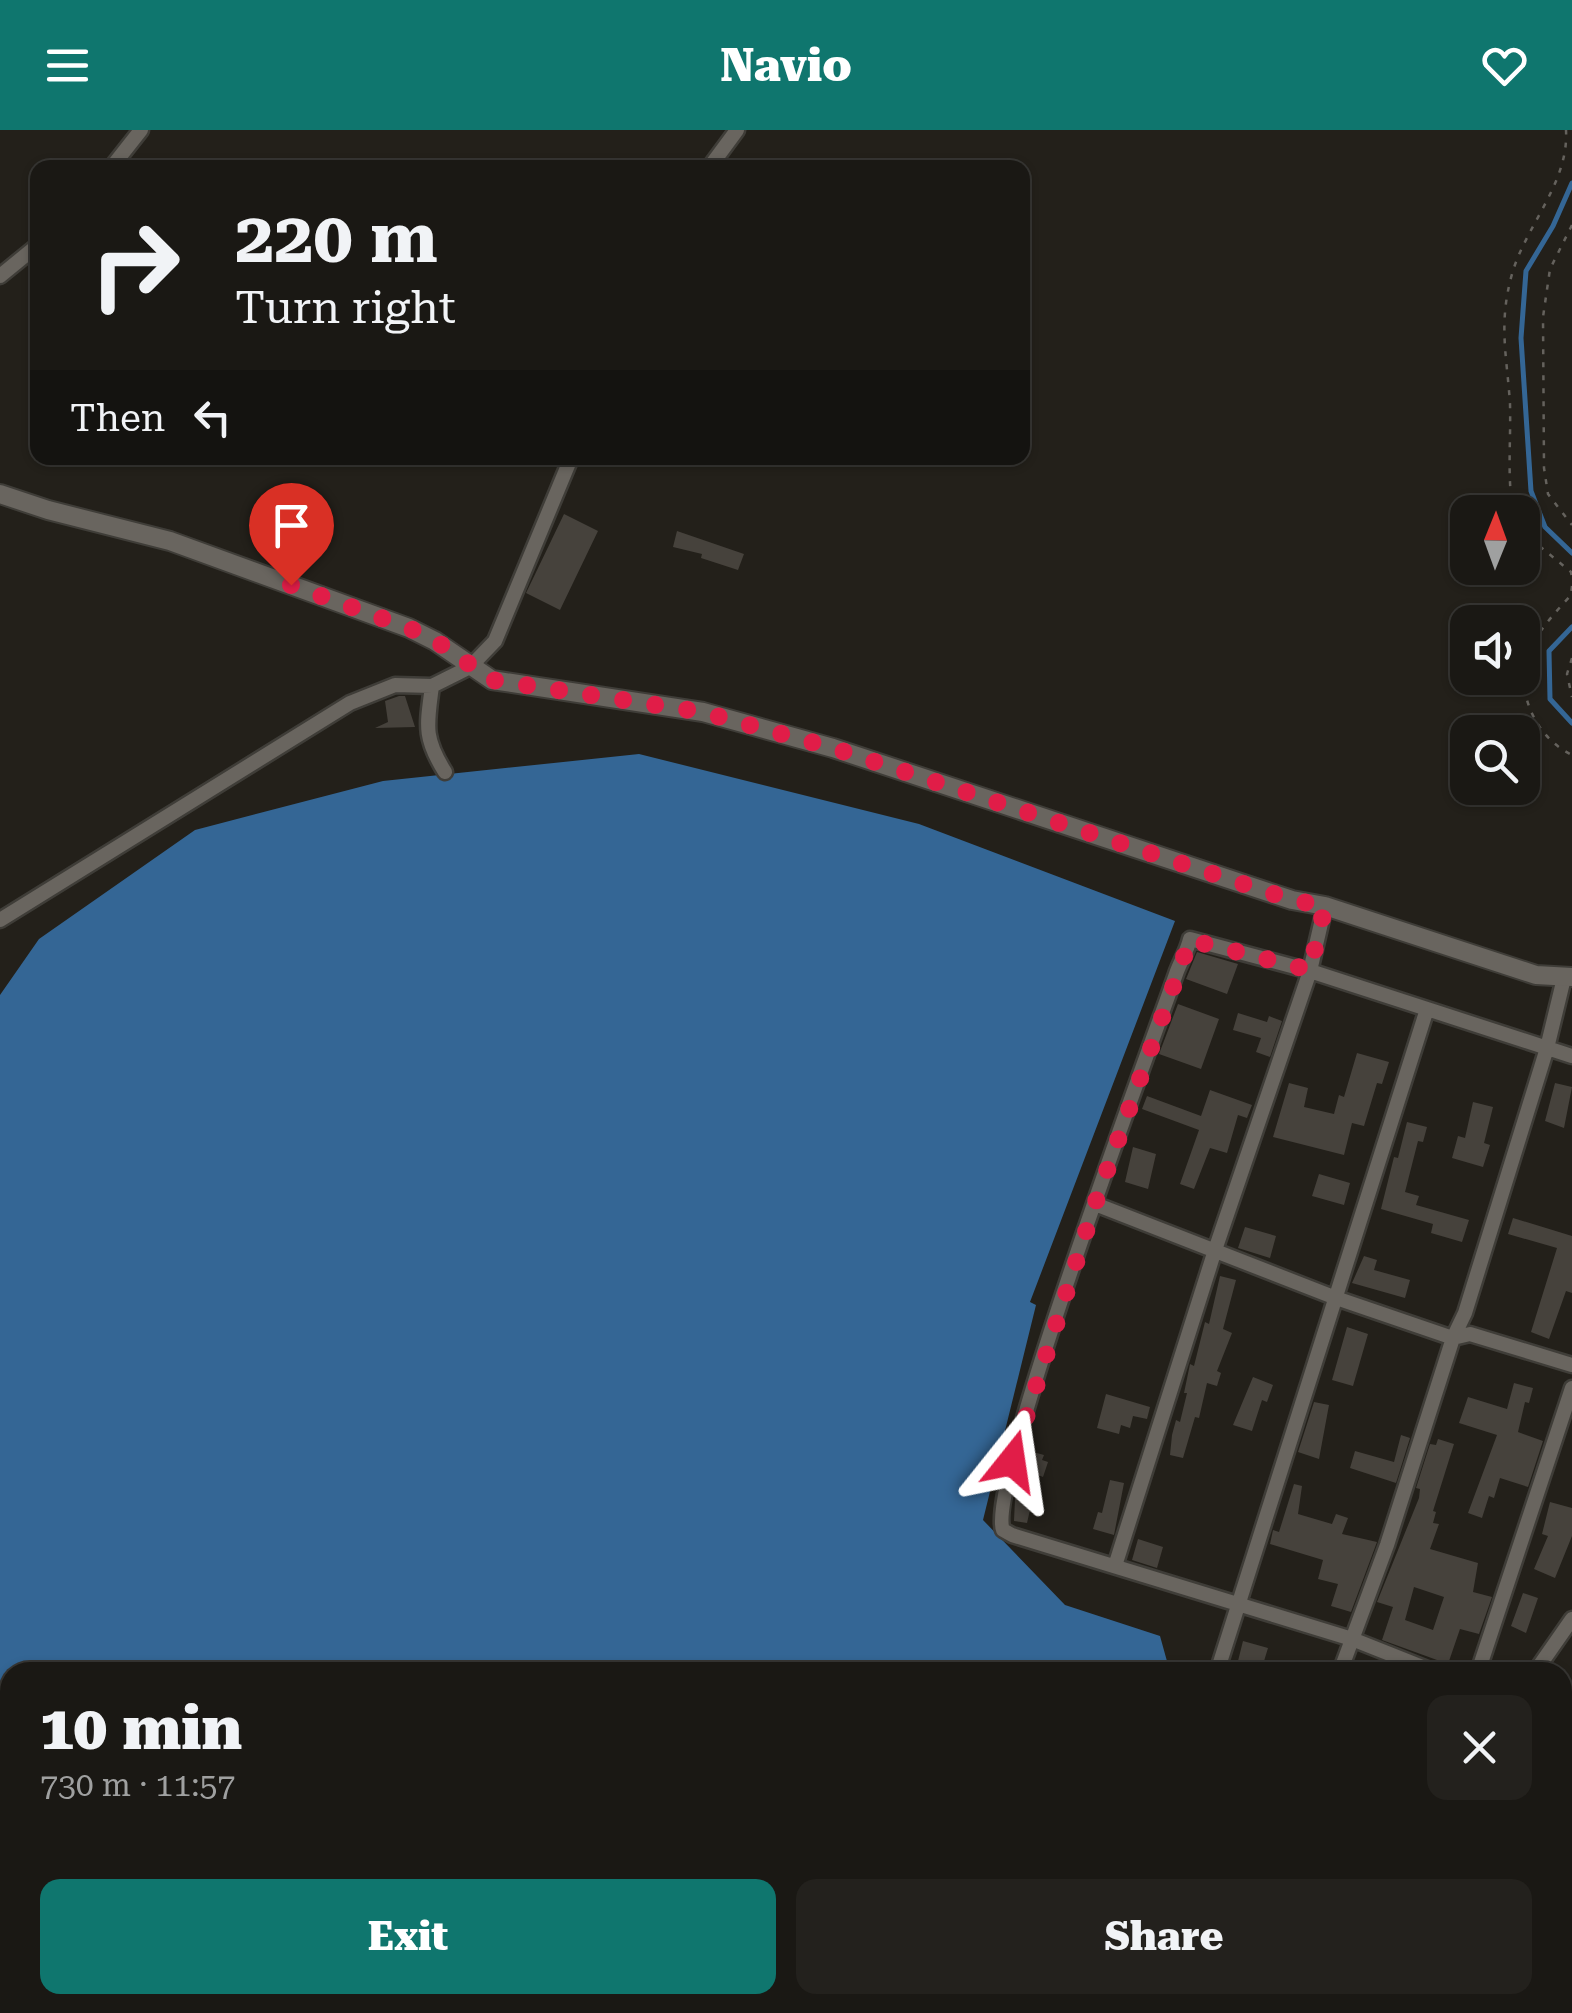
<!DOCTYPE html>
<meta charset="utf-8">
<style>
body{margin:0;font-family:"Roboto Serif",serif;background:#23211d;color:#f1f3f6;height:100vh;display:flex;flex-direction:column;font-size:38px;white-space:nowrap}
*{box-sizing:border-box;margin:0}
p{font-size:32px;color:#9fa0a0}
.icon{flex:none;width:55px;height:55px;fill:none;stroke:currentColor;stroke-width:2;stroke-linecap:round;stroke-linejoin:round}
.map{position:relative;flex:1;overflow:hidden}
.sheet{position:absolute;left:0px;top:1532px;width:1572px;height:352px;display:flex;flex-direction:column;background:#1a1814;border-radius:30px 30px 0 0;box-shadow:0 2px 8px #0004,0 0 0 2px #383734}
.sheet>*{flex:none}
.guide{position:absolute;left:30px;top:30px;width:1000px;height:305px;border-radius:20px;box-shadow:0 2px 8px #0004,0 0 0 2px #383734;background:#1a1814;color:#f1f3f6;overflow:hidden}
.needle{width:65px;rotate:1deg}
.fabs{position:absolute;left:1450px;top:365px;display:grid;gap:20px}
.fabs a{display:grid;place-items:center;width:90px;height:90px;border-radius:20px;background:#1a1814;box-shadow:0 2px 8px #0004,0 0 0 2px #383734;font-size:50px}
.pin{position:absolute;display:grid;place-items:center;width:85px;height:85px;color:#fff;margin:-102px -42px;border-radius:50% 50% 50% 0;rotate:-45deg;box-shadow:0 0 10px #0007}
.pin .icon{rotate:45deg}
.me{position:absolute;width:110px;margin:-55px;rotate:15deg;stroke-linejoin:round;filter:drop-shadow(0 0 8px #0008)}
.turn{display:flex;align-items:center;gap:35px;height:210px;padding:0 40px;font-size:45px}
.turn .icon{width:130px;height:130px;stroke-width:2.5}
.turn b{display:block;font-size:70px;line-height:85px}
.then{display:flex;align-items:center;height:95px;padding:0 40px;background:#0003;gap:20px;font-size:38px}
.round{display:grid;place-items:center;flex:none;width:105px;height:105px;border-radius:20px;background:#23211d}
.headline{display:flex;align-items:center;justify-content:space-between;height:170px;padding:0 40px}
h1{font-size:60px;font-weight:800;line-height:75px}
.button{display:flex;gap:20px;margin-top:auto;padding:20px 40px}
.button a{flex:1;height:115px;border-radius:20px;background:#0f766e;color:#fff;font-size:40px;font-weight:800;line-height:115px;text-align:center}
.button a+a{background:#23211d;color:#f1f3f6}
header{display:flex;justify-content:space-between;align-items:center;height:130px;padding:0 40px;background:#0f766e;color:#fff;font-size:45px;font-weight:800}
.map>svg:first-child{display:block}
</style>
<header><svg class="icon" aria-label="menu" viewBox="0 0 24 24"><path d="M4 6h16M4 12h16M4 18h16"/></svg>Navio<svg class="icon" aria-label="heart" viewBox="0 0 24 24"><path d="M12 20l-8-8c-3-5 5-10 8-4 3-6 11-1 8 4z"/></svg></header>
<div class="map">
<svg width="1572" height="1883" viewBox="0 0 1572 1883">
<rect width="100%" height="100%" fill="#23201a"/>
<path fill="#346695" d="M639,624l280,70 256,97 -145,381 6,3 -53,215 82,85 95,31 10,36h-1160v333h981l-9,8h-982v-1018l39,-56 156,-109 188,-49z
M1572,1637v246h-193l5,-8h178v-228z"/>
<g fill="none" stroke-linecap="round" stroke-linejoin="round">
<path stroke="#346695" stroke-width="5" d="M1572,53l-19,43 -27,45 -5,67 10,153 14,36 27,26
M1572,497l-23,24 1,48 22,24"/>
</g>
<path fill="#46423c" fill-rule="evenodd" d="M564,384l34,17 -38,79 -34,-17z
M677,401l67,23 -6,16 -37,-12 1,-4 -29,-7z
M399,566h6l10,31 -40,1 13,-6 -3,-21z
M1197,822l41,12 -11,30 -41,-15z
M1178,874l41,15 -18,50 -42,-15z
M1238,883l29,9 2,-6 13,5 -12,36 -14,-5 5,-14 -28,-8z
M1357,923l32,9 -7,22 -5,-1 -13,43 -12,-3 -8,32 -71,-18 16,-54 19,5 -4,19 30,7 5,-19 5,2z
M1555,953l17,4 -8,41 -19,-7z
M1210,960l42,15 -5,13 -9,-3 -11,38 -17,-5 -16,41 -14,-5 19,-54 -57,-21 5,-13 54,20z
M1473,972l20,5 -9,36 6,2 -7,22 -31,-9 6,-22 7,2z
M1407,992l20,5 -4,15 -5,-1 -13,51 14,4 -3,9 53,15 -7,22 -31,-9 2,-9 -52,-15 13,-52 4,1z
M1133,1017l23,7 -8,35 -23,-7z
M1319,1044l31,9 -6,22 -32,-9z
M1513,1088l59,18v57l-6,-2 -17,48 -18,-7 26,-84 -49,-14z
M1245,1097l31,9 -6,22 -32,-10z
M1364,1126l13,4 -3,10 36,10 -5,18 -53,-15z
M1220,1146l16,4 -13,49 9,4 -15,38 4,2 -4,13 -10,-3 -8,35 -4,-1 -12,41 -13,-3 2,-20 4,-15 4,2 7,-29h-3l6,-29 4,2 11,-44 4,2z
M1347,1197l21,7 -15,52 -21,-6z
M1253,1247l20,8 -6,17 -5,-2 -10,31 -19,-6z
M1514,1253l19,5 -4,15 -4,-1 -7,30 25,9 -15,46 -28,-9 -6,20 -5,-2 -7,22 -14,-5 29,-78 -38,-12 9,-26 39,12z
M1106,1264l44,13 -3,12 -14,-3 -3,12 -9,-3 -2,9 -22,-6z
M1314,1272l15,3 -10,54 -21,-7z
M1401,1305l9,3 -14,45 -46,-15 5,-17 39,11z
M1438,1309l16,5 -21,67 3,1 -3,11 6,1 -9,25 48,14 -5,29 19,5 -13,37 -19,-5 -12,35 -66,-24 11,-33 -16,-5 42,-104 1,-9 -4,-1 14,-44 6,1zM1414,1457l30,10 -11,33 -28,-10z
M1033,1322l11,3 -2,5 6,2 -5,15 -5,-2 -11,48 -13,-2 1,-22z
M1110,1350l14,3 -10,52 -21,-6 5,-17 4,1z
M1294,1354l8,2 -4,28 34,10 4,-10 12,4 -6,16 35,8 -26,70 -20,-6 7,-22 -20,-5 5,-19 -53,-16 3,-14 6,2z
M1550,1372l22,6v28l-17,42 -21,-9 14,-33 -6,-2z
M1138,1409l25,8 -6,21 -25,-8z
M1523,1463l15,5 -12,35 -15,-7z
M1243,1511l25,7 -7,23 -24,-6z"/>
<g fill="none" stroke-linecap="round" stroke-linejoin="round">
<defs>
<path id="minor" d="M111,38l30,-38
M709,38l28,-38
M0,146l38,-31
M432,556c-5,39 -9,51 13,86
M0,790l350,-217 45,-18 37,1 38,-19 25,-26 76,-183
M1095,1074l241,94 117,40 17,-4 102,31
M1115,1436l100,-316 95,-279 15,-65
M1217,1542l210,-663
M1340,1542l47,-127 66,-207 12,-25 82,-265 17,-70
M1435,1542l-83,-33 -340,-104 -9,-5c-18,-41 148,-484 173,-556 4,-12 11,-22 14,-35l120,32 262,85
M1478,1542l94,-284
M1535,1542l37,-53
M1562,1600l10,5
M1180,1883l4,-8"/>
<path id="tertiary" d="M0,364l48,16 122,31 239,87 26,13 57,39 211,32 130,36 459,152 33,6 211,69 36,2"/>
<path id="secondary" d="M1562,1620l10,-9
M1322,1883l7,-8"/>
</defs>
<use href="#minor" stroke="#3f3d38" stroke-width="19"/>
<use href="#tertiary" stroke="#3f3d38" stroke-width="22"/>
<use href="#secondary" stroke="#3f3d38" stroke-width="25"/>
<path stroke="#65625d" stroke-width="2.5" stroke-dasharray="5 8" stroke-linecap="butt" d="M1572,95l-22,44 -7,48 1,151 4,26 24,31
M1513,382c-6,-36 -2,-71 -3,-108 -3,-48 -12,-80 2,-130 14,-49 57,-91 54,-144
M1522,397l9,12 40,33 1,6
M1572,456l-1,9c-17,19 -45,48 -47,74 -3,36 17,71 48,86
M1572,528l-5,16 5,23"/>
<use href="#minor" stroke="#69655f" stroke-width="14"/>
<use href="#tertiary" stroke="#69655f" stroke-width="18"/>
<use href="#secondary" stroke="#69655f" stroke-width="20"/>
</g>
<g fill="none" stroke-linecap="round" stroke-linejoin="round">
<path stroke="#e11d48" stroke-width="18" stroke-dasharray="0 32.4" d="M291,455l118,43 27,13 56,39 210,32 131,36 459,152 33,6 -15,64 -120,-30 -95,264 -83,257"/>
</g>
</svg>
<div class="fabs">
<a><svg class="needle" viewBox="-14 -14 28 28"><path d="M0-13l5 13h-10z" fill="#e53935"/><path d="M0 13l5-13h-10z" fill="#9fa0a0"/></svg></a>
<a><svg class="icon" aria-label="sound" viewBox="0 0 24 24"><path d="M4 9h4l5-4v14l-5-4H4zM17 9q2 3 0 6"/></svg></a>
<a><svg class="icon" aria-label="search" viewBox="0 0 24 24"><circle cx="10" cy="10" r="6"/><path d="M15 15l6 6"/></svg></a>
</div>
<div class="pin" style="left:291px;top:455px;background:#d93025"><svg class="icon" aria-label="arrive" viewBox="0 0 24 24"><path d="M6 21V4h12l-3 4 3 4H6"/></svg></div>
<svg class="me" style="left:1012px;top:1331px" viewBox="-20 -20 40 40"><path d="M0-17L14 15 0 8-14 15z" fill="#e11d48" stroke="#fff" stroke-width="4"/></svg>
<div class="guide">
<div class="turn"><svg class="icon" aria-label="right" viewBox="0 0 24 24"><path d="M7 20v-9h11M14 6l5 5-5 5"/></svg><div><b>220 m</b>Turn right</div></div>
<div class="then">Then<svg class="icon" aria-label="left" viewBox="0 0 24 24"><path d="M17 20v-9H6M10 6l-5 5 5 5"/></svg></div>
</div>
<section class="sheet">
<div class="headline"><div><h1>10 min</h1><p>730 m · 11:57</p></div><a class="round"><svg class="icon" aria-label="close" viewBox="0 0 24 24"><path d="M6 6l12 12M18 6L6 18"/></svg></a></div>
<div class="button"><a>Exit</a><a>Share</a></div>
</section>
</div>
